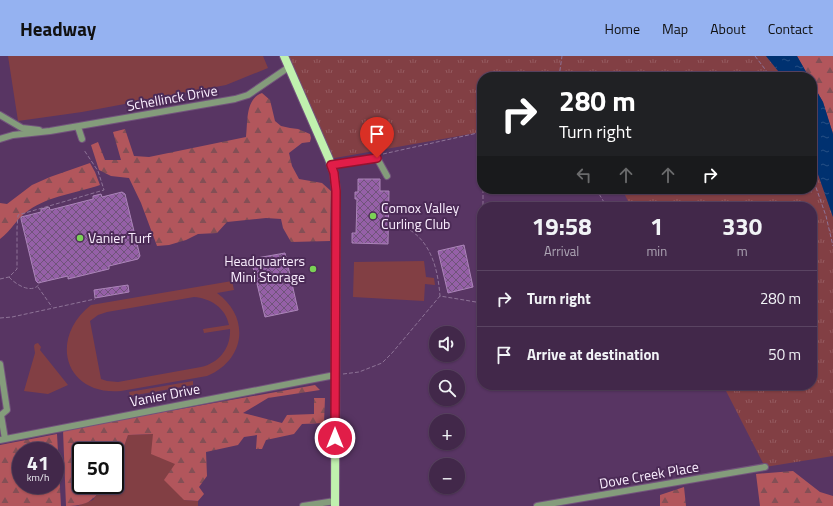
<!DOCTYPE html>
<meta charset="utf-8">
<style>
body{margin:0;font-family:"Titillium Web",sans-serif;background:#493051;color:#f1f3f6;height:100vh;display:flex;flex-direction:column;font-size:15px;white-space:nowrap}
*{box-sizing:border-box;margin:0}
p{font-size:13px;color:#aea6b5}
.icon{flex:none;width:22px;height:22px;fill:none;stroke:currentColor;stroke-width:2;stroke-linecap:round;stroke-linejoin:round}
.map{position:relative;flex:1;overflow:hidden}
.panel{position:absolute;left:477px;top:146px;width:340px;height:188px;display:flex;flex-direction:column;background:#42284a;border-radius:16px;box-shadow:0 1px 3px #0004,0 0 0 1px #5a4462}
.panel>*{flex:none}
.guide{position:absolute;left:477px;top:16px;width:340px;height:122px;border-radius:16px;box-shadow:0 1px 3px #0004,0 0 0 1px #5a4462;background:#202124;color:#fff;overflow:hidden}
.buttons{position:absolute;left:429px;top:270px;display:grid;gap:8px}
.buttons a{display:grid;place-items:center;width:36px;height:36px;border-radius:50%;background:#42284a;box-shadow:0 1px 3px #0004,0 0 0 1px #5a4462;font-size:20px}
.speed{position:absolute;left:12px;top:386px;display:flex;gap:8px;font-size:20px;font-weight:700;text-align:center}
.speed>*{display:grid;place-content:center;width:52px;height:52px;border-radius:50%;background:#42284a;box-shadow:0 1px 3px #0004,0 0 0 1px #5a4462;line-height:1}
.speed small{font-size:10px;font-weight:400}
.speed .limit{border:2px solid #111;border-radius:6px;background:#fff;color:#111}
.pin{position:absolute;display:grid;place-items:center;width:34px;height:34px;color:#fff;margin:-41px -17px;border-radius:50% 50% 50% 0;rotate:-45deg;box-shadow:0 0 4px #0007}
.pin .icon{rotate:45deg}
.me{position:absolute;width:44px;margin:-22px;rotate:0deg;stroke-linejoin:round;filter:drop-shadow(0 0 3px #0008)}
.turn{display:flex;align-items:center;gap:14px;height:84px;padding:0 16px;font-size:18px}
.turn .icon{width:52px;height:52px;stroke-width:2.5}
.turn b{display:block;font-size:28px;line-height:34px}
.lanes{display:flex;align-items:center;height:38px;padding:0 16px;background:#0003;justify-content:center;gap:20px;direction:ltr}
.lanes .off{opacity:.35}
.eta{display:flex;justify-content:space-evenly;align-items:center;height:68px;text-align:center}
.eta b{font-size:24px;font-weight:700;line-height:28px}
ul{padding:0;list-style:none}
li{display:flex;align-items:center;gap:12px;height:56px;padding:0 16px;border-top:1px solid #5a4462}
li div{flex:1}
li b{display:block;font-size:15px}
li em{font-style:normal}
header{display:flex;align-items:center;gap:24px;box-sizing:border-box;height:56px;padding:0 20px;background:#95b2f1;color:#111}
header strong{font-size:19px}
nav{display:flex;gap:22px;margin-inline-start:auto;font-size:14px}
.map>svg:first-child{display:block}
</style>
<header>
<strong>Headway</strong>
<nav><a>Home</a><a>Map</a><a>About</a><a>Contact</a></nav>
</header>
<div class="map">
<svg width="833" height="450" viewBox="0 0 833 450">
<defs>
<pattern id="forest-firs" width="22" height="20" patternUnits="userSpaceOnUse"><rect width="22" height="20" fill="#b2565c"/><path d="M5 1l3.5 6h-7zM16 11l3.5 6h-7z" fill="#844f55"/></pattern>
<pattern id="park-tufts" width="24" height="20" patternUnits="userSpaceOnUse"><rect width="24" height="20" fill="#823f44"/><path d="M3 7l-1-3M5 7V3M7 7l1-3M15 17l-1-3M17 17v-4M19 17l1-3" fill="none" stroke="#955b60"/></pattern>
<pattern id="water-ripples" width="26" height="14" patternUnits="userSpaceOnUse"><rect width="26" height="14" fill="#003170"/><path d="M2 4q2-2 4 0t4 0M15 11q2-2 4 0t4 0" fill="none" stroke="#264f85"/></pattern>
<pattern id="building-cross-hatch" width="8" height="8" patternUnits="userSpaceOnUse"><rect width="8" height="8" fill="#9560a7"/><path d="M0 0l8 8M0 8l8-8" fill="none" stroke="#70547a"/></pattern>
</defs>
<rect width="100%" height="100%" fill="#583563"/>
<path fill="#823f44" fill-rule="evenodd" d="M8,0h255l5,12 -42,17 -144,27 -64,9z
M424,205l2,16 8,1 1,7 -10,-1 -1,17 -71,-4 1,-35z
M232,225l2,9 -17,3c34,25 28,67 -10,83l-86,15c-56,5 -73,-52 -30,-86zM194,241c16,1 32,11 35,28l-26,4 1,4 26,-4c1,19 -11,34 -29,38l-83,15 -11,-1 -6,-2 -11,-58 8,-6 9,-3z
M38,287l3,4 -1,3 28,35 -20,9 -24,-3 11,-38 -1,-7 1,-2z
M193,325v4l-63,11 -1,-4z
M154,378l21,30 9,36 14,1v5h-121l16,-6 10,-15h12v-21l8,-15 5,-14z"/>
<path fill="url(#forest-firs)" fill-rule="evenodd" d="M797,0h36v78l-10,-32 -11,-19v-6h-3z
M262,37l8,7 5,21 6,5 9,2 8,1 12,5 1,4 -1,4 -8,1 -13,10 3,13 7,13 23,4 9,8 -1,50 -39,1 -8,-14 -2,-9 -15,-1 -39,4 -10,11 -19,1 -12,6 -17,5 -12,1 -16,-43 -12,-25 -18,-2 -12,-6 -8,-25 7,-3 7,18h16l-8,-28 12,-3 9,27 15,1 97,-20c2,-15 -1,-38 16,-44z
M90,107l5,9 5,13c-23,8 -51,11 -71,25 -12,8 -18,21 -29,29v-36l7,1 25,-19 18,-8z
M315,329l5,5 -52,8 -25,15 39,10 5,-8 27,-1v-16h11l-1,25 -22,1 -8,10 -28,6 -4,9h-6l1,-14 -13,2 -6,8 -32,7 1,24 -8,11 5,7 -6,7 -14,-1 -20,-20 11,-16 -24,-10 2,-20 -25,1 -5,14 -8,15v-13h-34v34h22c-9,17 -18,21 -37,21l-3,-76z
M57,378l4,72h-61v-61zM21,395h34v34h-34z
M793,415l27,21 13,4v10h-73l-4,-32z
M684,431l2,19h-26v-11z"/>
<path fill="url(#park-tufts)" d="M284,0h482l17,21h-301v55l-153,27z
M812,101l21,60v239l-68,11 -42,-82h89v-178h-181l-9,-18h190z"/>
<path fill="url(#water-ripples)" d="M766,0h31l12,21h-26z
M812,27l11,19 10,32v83l-21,-60z"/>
<path fill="url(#building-cross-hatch)" stroke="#ab85b8" d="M358,123h22v12h9l-1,53 -36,-1v-10h4l1,-34h-2v-7h3z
M122,136l3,2 15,62 -2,3 -29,7v3l-41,10v-3l-30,7 -2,-2 -15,-62v-2l20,-5v-3l8,-2 1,3 43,-11v-3l8,-2 1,3z
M464,189l9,42 -25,6 -10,-42z
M285,197l13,57 -33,7 -14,-58z
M128,229l1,7 -34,6 -1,-8z"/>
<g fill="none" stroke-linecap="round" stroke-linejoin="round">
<defs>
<path id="minor" d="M0,59l22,13 17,2
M78,71l4,12
M0,83l13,-4 37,-4 185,-32 13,-4 41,-28
M331,109l46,-7 10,18
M0,308l7,46 -6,5 4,24
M0,384l335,-65
M303,450l32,-5
M537,450l228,-39"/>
<path id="major" d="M284,0l45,103 5,14 2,18 -1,315"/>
</defs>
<use href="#minor" stroke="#72537c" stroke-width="8"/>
<use href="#major" stroke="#72537c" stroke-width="10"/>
<path stroke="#8e7397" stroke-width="1" stroke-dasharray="4 2" stroke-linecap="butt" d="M755,0l16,21
M559,21l3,-21
M383,98l99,-22
M812,120l14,40 7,30
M483,133v18
M596,133l11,18
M410,174c22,14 28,41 30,66
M9,221c7,8 24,18 31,6
M0,223l9,-2 8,-8v-41l1,-13 86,-25 -6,-19 -14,-21
M38,231l14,20
M0,262l12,-1 83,-18
M343,318l16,-2 23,-9 10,-10 48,-57 42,7"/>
<use href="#minor" stroke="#849c7b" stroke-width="6"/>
<use href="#major" stroke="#c0f1ae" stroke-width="8"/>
</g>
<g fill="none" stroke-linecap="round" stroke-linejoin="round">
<defs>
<path id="route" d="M335,382l1,-247 -2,-18 -3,-8 46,-7"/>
</defs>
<use href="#route" stroke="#92132f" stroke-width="10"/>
<use href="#route" stroke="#e11d48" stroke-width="7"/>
</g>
<g fill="#7bd156" stroke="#4c2b57" stroke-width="1.5">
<circle cx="373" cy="160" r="4"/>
<circle cx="80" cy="182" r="4"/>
<circle cx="313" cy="213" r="4"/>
</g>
<g text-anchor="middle" stroke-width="4" stroke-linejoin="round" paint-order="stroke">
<g font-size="14" fill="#faeefe" stroke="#4c2b57">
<text transform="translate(172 42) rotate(-10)" y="5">Schellinck Drive</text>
<text transform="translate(165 339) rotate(-11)" y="5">Vanier Drive</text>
<text transform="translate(649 419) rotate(-10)" y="5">Dove Creek Place</text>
</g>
<g font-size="14" fill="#faeefe" stroke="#4c2b57" text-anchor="start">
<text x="381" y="157">Comox Valley<tspan x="381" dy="16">Curling Club</tspan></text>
<text x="88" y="187">Vanier Turf</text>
<text x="305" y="210" text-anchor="end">Headquarters<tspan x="305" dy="16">Mini Storage</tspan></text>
</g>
</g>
</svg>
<div class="buttons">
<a><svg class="icon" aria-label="sound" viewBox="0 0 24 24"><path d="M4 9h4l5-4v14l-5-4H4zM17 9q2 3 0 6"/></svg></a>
<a><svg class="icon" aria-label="search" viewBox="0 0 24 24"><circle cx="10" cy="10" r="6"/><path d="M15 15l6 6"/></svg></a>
<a>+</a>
<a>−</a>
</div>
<div class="speed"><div>41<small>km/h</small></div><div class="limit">50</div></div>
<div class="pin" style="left:377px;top:102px;background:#d93025"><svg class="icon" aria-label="arrive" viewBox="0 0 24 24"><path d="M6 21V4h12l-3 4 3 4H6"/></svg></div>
<svg class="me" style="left:335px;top:382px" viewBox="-20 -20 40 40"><circle r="17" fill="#e11d48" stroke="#fff" stroke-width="3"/><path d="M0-11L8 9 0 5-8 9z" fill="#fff"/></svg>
<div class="guide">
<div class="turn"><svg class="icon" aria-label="right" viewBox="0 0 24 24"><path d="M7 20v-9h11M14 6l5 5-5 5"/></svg><div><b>280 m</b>Turn right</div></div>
<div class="lanes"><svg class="icon off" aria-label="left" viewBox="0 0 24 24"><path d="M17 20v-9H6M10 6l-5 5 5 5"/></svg><svg class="icon off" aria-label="ahead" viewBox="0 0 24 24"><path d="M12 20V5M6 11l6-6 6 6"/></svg><svg class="icon off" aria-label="ahead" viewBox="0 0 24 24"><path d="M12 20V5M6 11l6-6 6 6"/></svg><svg class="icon" aria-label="right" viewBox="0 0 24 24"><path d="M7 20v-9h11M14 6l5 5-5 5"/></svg></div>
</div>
<section class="panel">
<div class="eta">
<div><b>19:58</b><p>Arrival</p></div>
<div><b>1</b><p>min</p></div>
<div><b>330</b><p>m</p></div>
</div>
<ul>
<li><svg class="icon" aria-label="right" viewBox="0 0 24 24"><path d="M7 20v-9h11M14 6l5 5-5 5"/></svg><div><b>Turn right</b></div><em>280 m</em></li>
<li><svg class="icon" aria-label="arrive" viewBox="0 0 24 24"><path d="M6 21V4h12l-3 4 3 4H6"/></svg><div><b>Arrive at destination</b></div><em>50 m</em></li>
</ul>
</section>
</div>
